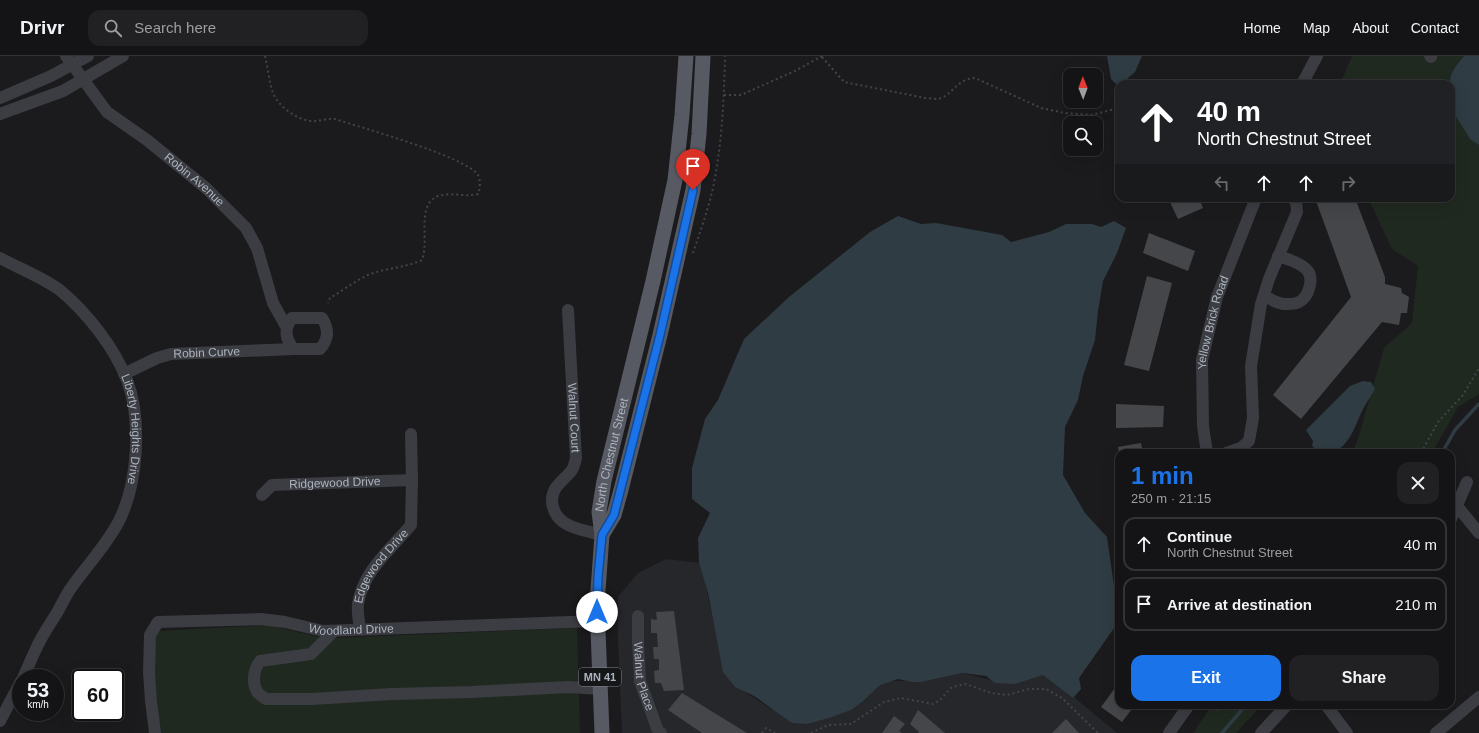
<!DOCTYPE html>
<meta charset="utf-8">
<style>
body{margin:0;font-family:Helvetica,sans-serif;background:#212123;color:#f1f3f6;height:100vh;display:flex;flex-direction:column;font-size:15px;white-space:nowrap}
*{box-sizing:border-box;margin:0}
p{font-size:13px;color:#9d9ea1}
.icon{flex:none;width:22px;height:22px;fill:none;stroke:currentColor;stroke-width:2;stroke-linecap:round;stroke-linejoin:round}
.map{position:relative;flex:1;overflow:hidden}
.drawer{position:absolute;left:1115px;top:393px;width:340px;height:260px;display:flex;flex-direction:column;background:#141416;border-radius:12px;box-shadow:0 4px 16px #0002,0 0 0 1px #333335}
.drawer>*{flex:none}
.hud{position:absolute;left:1115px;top:24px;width:340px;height:122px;border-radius:12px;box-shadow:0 4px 16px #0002,0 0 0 1px #333335;background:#202124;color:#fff;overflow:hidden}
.needle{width:26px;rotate:359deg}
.buttons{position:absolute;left:1063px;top:12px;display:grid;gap:8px}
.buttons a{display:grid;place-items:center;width:40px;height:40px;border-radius:8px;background:#141416;box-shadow:0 4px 16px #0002,0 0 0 1px #333335;font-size:20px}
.speed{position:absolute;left:12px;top:613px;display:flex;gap:8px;font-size:20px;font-weight:700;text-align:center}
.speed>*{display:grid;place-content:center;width:52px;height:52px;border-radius:50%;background:#141416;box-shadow:0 4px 16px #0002,0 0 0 1px #333335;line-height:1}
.speed small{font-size:10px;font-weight:400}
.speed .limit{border:2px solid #111;border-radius:6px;background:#fff;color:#111}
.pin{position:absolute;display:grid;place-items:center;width:34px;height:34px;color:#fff;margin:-41px -17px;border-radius:50% 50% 50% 0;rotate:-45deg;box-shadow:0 0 4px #0007}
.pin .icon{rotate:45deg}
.me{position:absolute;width:44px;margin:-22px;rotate:0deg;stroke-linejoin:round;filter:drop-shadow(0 0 3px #0008)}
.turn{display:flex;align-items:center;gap:14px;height:84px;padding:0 16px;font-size:18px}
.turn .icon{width:52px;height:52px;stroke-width:2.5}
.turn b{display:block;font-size:28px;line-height:34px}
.lanes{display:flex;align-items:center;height:38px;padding:0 16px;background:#0003;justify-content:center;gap:20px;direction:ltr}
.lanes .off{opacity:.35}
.round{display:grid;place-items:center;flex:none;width:42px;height:42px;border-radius:12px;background:#212123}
.overview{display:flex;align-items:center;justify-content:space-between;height:68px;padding:0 16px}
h1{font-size:24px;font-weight:700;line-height:30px;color:#1a73e8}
.action{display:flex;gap:8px;margin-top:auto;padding:8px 16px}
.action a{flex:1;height:46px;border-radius:12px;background:#1a73e8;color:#fff;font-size:16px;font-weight:700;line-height:46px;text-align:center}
.action a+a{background:#212123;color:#f1f3f6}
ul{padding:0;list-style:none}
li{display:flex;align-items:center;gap:12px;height:54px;margin:0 8px 6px;padding:0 8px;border:2px solid #333335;border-radius:12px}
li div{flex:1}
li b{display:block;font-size:15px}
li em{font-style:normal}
header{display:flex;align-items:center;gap:24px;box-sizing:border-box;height:56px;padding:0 20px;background:#141416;border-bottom:1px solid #333335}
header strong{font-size:19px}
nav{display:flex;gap:22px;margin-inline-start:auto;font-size:14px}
.search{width:280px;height:36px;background:#212123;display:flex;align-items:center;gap:10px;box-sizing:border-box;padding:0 14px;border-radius:12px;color:#9d9ea1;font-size:15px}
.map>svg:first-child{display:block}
</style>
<header>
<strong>Drivr</strong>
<div class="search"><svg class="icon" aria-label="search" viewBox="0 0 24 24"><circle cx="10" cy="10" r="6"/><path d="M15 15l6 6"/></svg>Search here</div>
<nav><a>Home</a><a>Map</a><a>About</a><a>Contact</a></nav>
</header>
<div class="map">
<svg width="1479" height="677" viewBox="0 0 1479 677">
<rect width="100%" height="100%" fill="#1b1b1d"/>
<path fill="#26272b" d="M666,503l33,4 6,19 12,57 28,53 28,18 78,-16 39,-13h35l37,-8 42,10 41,-10 72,60h-495l-4,-93v-43l20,-24z"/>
<path fill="#202920" d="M1352,0h112c-7,8 -15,18 -14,28h-110z
M1451,44c4,17 14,35 28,45v249l-21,13 -26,46h-80l6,-14 26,-91 28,-25 6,-57 -26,-17 -24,-51h83z
M268,569l50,12 17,1 242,-10 3,105h-420l-8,-93 8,-9z
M1212,649h50l-26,28h-43z"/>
<path fill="#2f3c43" d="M1107,0h35l-7,16 -14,12h-2l-1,2 -7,-7z
M1464,0h15v89l-9,-6 -15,-24 -4,-15v-16h-1c-1,-10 7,-20 14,-28z
M898,160l23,8 15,-1 66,12 9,7 38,-10 17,-8h26l9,3 13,-6 12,7 -9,25 -14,28 -5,30 -3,29 -12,36 -5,24 -13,27 -2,48 22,38 22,24 12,84 -40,57 2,11 -8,9 -30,-23 -28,9 -20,-1 -9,-7 -24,-3 -41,9h-9l-14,-3 -18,6 -17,16 -12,9 -22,8 -22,6 -15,-1 -38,-27 -19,-9 -12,-15 -15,-79 -9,-30 -1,-25 12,-25 -18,-14v-31l13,-49 13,-19 26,-61 45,-42 81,-65z
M1363,325l8,1 4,7c-4,7 -9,14 -13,22 -7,15 -15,43 -36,41 -7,0 -9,-2 -14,-6l1,-5 -7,-11 44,-44z"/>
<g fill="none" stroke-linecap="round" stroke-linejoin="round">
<path stroke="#2f3c43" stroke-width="3.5" d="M1442,397l13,-23 24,-26
M1222,677l24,-28"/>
</g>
<path fill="#44464a" d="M1168,142h31l4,10 -25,11z
M1315,142h40l30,79v7l16,4 1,5 7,4 -2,16h-6l-2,12 -17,-3 -81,97 -28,-24 78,-98z
M1149,177l46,18 -7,20 -45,-18z
M1147,220l25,7 -23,88 -25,-6z
M1116,348l48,2 -1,21 -47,1z
M1141,387l2,10h-24l-1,-6z
M674,555l10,79 -20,1 -3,-8h-6l-1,-12 5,-1v-11h-5l-1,-12h5l-1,-14h-6v-14l6,1 -1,-8z
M1115,632l4,3v14h16l-13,17 -21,-15z
M682,637l65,40h-45l-34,-23z
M918,654l27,23h-27l1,-1 -9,-8z
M894,660l11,8 -6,7 3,2h-20z
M1066,663l13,14h-27z"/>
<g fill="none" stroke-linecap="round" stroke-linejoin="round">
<path stroke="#41444a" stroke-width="2" stroke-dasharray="2 3" stroke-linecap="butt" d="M265,0c3,12 4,26 8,37 5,13 23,26 37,28 8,1 16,-3 25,-2 24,8 132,38 143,56 3,6 2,14 0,19 -12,3 -23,-1 -35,1 -26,3 -16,39 -19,56 0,3 -1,6 -2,9 -17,8 -37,8 -54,15 -13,6 -26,16 -38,23l-2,5
M822,1l22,25 81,16c4,0 9,1 13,1 14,-3 18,-20 37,-21l66,30 24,5 26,2 28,-7
M1209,28l20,-1 10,1
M724,39h17l54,-24 27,-15
M693,197c7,-21 15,-43 20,-65 9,-44 11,-88 12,-132
M1421,397l17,-31 25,-27 16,-27
M1208,649l11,5 9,-5
M1200,654l4,-5
M762,677l4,-5 9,5
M811,677l17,-8 23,-1 33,-22 17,-4 32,6 7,-4 12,-13 14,-3 25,9 16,2 22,-6h17l16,9 36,35"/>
<g stroke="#3b3d43" stroke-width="12">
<path id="s1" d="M66,0l41,56 40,28 59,48 40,40 11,20 16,55 14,25"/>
<path d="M1430,0l1,1"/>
<path d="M1302,28l15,-28"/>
<path d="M0,42l51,-22 37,-20"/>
<path d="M0,58l63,-23 60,-35"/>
<path id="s2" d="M0,202c20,11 43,19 61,33 27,23 53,56 66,89 15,40 11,103 -8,141 -13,25 -32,44 -48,67 -5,7 -9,16 -13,23 -4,7 -9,14 -13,21 -9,14 -15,31 -22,46"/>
<path d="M1264,240c7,3 15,9 23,8 4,0 9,0 12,-2 10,-5 16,-25 7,-33 -7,-7 -19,-10 -28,-13"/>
<path id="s3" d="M568,254l8,148c-1,4 -2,9 -4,12 -5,7 -12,11 -17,19 -3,6 -4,12 -2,18 5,21 31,23 49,28"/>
<path d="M292,262h30c7,11 7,21 -2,31h-26c-9,-10 -10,-20 -2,-31z"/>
<path id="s4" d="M124,318l33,-16 14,-4 123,-5"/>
<path id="s5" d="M1207,397l-4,-27 -1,-66 15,-63 39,-99"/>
<path d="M1226,397l15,-5 8,-7 4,-23 -2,-52 10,-62 8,-25 28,-67 -1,-11 -4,-3"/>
<path id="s6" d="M262,439l10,-10 140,-5"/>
<path d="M1457,450l22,27"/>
<path d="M1451,463l16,-37"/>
<path id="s7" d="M638,560v26l2,39 18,50 3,2"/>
<path id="s8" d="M360,573c-1,-8 -3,-17 -2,-25 5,-33 32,-54 53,-79l1,-45 -1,-46"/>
<path d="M334,575l-23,23 -51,7c-6,8 -9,22 -2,32 2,2 5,4 8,6h46l80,-5 80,-2 96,-5 33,2"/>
<path d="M1326,649l21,28"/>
<path d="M0,665l21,-40"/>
<path id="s9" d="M155,677l-4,-32 -2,-29 1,-37 8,-13 103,-3 24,3 38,9 275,-10"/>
<path d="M1169,677l20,-28"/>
<path d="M1261,677l26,-28"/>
<path d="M1436,677l43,-36"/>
</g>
<g stroke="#575a62" stroke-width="15">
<path d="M602,479l12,-20 7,-25 39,-155 33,-145 6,-56 4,-78"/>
<path id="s10" d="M602,677l-5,-129 5,-69 -3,-23 5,-31 49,-200 22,-101 7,-65 4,-59"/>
</g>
</g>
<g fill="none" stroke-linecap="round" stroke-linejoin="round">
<defs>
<path id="route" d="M597,556l1,-35 4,-42 12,-20 46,-180 33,-145"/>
</defs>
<use href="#route" stroke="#114b97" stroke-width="10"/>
<use href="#route" stroke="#1a73e8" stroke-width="7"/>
</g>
<g text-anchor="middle" stroke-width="3" stroke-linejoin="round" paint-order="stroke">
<rect fill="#151618" stroke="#7f848c" stroke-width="1" x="579" y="612" width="42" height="18" rx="3"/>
<g font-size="11" font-weight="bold" fill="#acb3be">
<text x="600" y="625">MN 41</text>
</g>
<g font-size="12" fill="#acb3be" stroke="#151618">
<text dy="4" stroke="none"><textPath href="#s1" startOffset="180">Robin Avenue</textPath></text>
<text dy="4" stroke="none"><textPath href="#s5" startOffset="132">Yellow Brick Road</textPath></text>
<text dy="4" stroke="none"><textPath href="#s4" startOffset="87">Robin Curve</textPath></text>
<text dy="4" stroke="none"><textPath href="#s3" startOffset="108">Walnut Court</textPath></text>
<text dy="4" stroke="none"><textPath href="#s2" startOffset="231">Liberty Heights Drive</textPath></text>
<text dy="4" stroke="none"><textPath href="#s10" startOffset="280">North Chestnut Street</textPath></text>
<text dy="4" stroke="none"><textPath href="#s6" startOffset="77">Ridgewood Drive</textPath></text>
<text dy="4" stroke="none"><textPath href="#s8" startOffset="70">Edgewood Drive</textPath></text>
<text dy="4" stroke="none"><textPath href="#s9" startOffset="308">Woodland Drive</textPath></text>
<text dy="4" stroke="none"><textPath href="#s7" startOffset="61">Walnut Place</textPath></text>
</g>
</g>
</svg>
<div class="buttons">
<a><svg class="needle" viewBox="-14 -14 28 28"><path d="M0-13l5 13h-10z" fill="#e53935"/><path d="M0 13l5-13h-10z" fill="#9d9ea1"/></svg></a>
<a><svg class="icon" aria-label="search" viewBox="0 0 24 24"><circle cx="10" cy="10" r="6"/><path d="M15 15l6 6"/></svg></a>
</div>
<div class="speed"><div>53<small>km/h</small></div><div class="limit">60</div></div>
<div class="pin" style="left:693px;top:134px;background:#d93025"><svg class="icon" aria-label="arrive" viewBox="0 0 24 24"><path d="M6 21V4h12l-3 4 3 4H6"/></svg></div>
<svg class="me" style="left:597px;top:556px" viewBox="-20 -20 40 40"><circle r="19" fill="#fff"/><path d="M0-13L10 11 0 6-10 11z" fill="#1a73e8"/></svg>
<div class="hud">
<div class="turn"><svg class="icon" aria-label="ahead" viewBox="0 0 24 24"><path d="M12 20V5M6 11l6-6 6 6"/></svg><div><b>40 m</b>North Chestnut Street</div></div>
<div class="lanes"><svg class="icon off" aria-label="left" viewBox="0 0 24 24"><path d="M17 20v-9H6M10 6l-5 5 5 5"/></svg><svg class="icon" aria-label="ahead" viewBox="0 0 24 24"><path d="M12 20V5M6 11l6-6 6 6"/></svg><svg class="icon" aria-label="ahead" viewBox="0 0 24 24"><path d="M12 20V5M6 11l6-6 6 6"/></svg><svg class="icon off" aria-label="right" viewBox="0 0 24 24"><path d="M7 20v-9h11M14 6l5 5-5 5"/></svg></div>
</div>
<section class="drawer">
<div class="overview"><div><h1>1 min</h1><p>250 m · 21:15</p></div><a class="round"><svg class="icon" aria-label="close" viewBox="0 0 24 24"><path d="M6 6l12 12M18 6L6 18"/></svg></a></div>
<ul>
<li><svg class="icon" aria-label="ahead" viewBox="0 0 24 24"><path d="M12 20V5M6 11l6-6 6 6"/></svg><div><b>Continue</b><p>North Chestnut Street</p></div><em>40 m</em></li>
<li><svg class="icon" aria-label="arrive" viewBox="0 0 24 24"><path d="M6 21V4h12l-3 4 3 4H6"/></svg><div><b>Arrive at destination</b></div><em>210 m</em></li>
</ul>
<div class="action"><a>Exit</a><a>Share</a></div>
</section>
</div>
